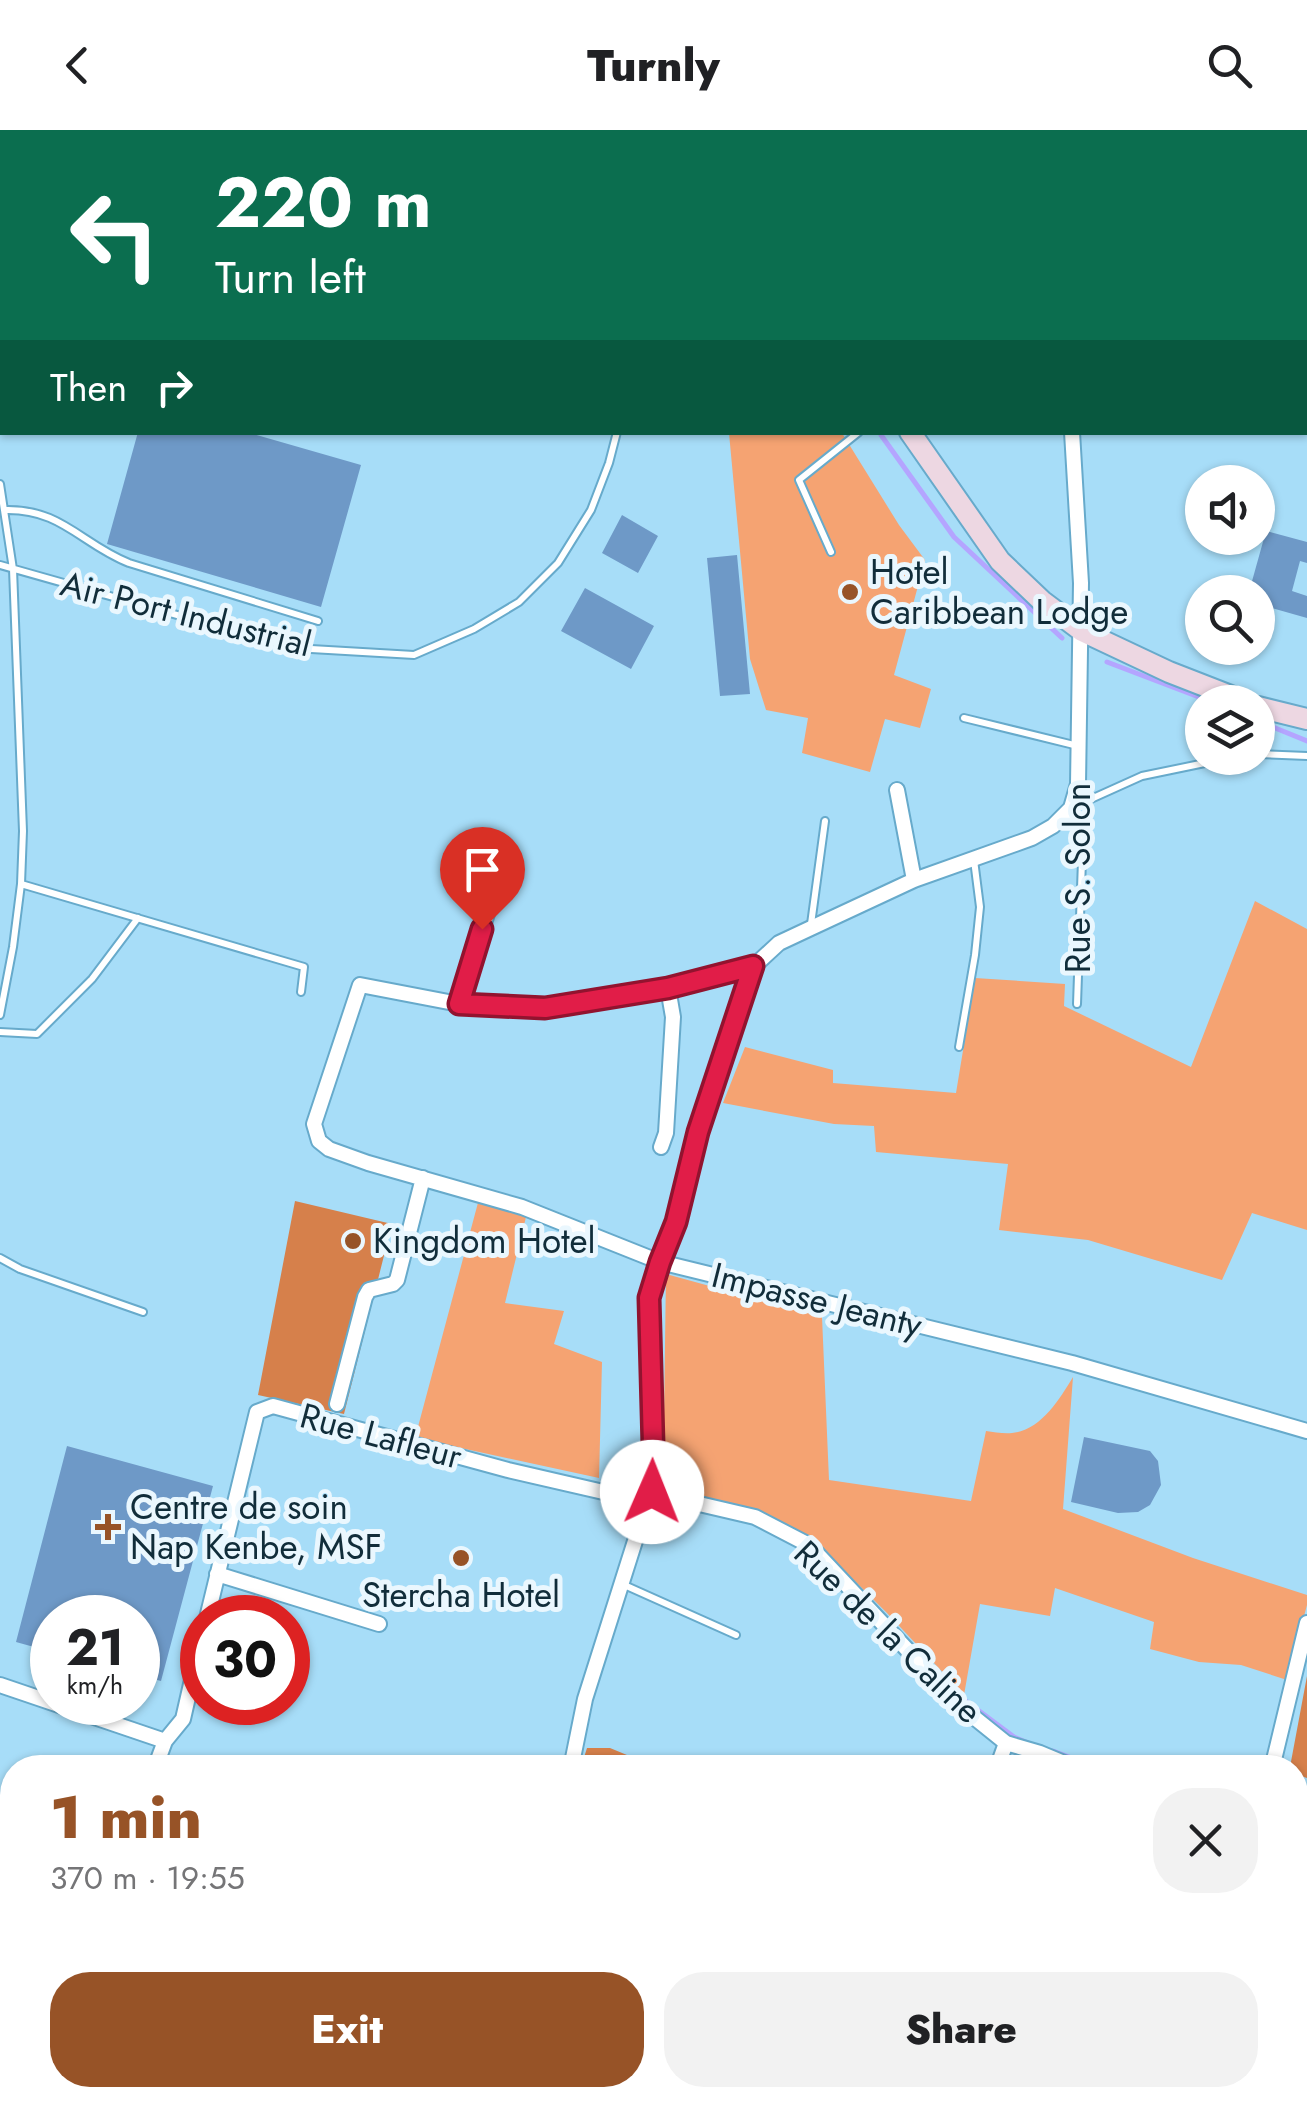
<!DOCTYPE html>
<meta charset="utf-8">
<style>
body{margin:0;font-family:Jost,sans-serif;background:#f2f2f2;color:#202124;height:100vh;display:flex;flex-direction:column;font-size:38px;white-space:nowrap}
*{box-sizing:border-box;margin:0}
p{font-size:32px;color:#757577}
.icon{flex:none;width:55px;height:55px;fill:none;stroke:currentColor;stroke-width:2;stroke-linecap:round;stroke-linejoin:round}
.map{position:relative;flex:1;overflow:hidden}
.side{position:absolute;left:0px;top:1625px;width:1308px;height:352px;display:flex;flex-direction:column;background:#fff;border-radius:40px 40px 0 0;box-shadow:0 2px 8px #0004}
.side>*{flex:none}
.guide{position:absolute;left:0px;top:0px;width:1308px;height:305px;box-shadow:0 2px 8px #0004;background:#0b6e4f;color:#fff;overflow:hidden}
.tools{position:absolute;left:1185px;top:335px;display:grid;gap:20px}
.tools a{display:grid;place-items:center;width:90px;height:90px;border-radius:50%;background:#fff;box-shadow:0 2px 8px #0004;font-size:50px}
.speed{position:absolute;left:30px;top:1465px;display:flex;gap:20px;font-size:50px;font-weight:700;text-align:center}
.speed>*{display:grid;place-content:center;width:130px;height:130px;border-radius:50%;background:#fff;box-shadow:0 2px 8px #0004;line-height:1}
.speed small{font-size:25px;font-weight:400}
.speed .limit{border:15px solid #d22;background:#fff;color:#111}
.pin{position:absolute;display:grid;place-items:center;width:85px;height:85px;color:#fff;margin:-102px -42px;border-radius:50% 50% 50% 0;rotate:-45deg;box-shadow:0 0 10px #0007}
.pin .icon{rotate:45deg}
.me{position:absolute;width:110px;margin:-55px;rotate:1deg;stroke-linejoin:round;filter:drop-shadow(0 0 8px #0008)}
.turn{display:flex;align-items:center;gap:35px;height:210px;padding:0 50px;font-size:45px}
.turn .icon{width:130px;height:130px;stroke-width:2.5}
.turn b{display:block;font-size:70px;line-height:85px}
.then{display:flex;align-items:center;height:95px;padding:0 50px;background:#0003;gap:20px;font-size:38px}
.round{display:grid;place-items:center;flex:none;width:105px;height:105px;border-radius:40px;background:#f2f2f2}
.summary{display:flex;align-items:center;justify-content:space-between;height:170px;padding:0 50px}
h1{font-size:60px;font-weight:800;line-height:75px;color:#975327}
.button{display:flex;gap:20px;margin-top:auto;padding:20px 50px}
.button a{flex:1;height:115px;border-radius:40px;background:#975327;color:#fff;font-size:40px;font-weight:800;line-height:115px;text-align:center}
.button a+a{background:#f2f2f2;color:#202124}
header{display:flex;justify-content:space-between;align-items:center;height:130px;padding:0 50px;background:#fff;font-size:45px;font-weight:800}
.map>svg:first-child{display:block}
</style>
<header><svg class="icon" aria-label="back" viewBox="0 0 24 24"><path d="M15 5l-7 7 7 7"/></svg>Turnly<svg class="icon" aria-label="search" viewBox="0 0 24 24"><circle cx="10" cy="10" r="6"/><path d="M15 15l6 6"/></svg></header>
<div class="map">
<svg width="1307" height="1976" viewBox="0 0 1307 1976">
<rect width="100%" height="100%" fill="#a7ddf8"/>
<path fill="#f5a372" d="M729,303h113l57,92 26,35 -31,115 37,14 -11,39 -35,-9 -15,53 -68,-19 6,-35 -42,-8 -16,-51z
M1255,771l52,28v301l-55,-17 -30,67 -134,-40 -89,-10 9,-66 -132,-12 -2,-26 -40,-2 -111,-21 22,-56 88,23v13l123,10 19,-115 90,6 -1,22 127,61z
M479,1069l47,18 -21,86 59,8 -10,33 48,18 -3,116 -184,-40z
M666,1144l156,43 7,163 142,21 15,-70c8,1 18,3 26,2 29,-3 47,-33 61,-56l-10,132 130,49 114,37v10l-20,75 -46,-15 -42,-3 -49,-13 4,-27 -99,-34 -5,28 -70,-12 -16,91 -77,-82 -79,-78 -67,-28 -78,-22z"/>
<path fill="#d6804b" d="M295,1071l97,23 -48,190 -86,-19z
M1307,1546v102l-12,-4v-6l-5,-1z
M587,1618h23l46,19h-75z
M266,1965h56l1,11h-62z
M634,1965h101l22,11h-127z
M860,1965h159l4,11h-170z"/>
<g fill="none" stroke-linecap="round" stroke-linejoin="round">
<path stroke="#b4a5ff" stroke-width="5" d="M675,0l2,2
M881,305l73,102 108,101
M1107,532l105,40
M1258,591l49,20
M963,1569l51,38 14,6
M1053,1621l45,17
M1295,1727l12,7"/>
</g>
<path fill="#6e99c7" d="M138,302h108l115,33 -40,142 -214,-63z
M622,385l36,21 -20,37 -36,-20z
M1266,401l41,11v21l-7,-2 -8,30 15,5v22l-49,-14v-12h-9z
M737,425l13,139 -30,2 -13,-138z
M585,458l69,38 -23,43 -70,-38z
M1084,1307l66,14 8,10 3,24 -11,20 -12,7 -20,1 -47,-11z
M67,1316l146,40 -52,195 -23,-6v-57h-86v34l-36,-10z"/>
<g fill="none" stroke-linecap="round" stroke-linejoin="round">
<defs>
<path id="service" d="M1190,2v-2
M1292,2l1,-2
M1305,42h2
M0,149l2,1
M0,354l13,85 10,262 -2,53 -8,63 -13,68
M4,380c57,-2 77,34 125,53l189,58
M831,422l-32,-72 60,-48
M0,435l294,83 120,7 60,-26 45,-27 39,-39 33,-53 18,-47 8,-31
M964,588l114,28
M1258,624l49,2
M21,754l283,83 -3,25
M811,794l14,-103
M1077,874l6,-173 -12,-23 71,-32 87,-18
M0,902l37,2 55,-55 46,-61
M959,917l16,-92 5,-48 -6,-47
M0,1128l20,11 123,43
M622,1454l114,51
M819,1633l13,5
M0,1761l12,3
M498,1965l27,11"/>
<path id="minor" d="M1054,0v2
M1072,302l9,151 -3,201 -7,24 -18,18 -21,12 -118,42 -103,48 -32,15 -26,24 -85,21 -123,20 -86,-4 -99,-19 -46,139 5,17 10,8 39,14 154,44 138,55 412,101 235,68
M897,660l17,90
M459,874l35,-113
M661,1017l5,-14 7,-116 -5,-29
M337,1274l28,-107 4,-7 24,-6 4,-4 26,-102
M217,1444l162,50
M207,1488l50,-206 16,-6 235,64 117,27 27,-4 103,24 54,28 151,161 46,37 34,10 36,15
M0,1555l165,56
M155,1638l10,-27 18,-22 19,-83
M571,1638l14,-69 69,-218 -5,-183 26,-77 23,-89 55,-165
M997,1638l9,-25
M1272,1638l35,-145
M1295,1808l7,-65
M85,1976l3,-11
M485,1976l3,-11
M831,1976l4,-11
M1276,1976l1,-11"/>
<path id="secondary" d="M711,0l1,2
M910,302l90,129 42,40 40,30 87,41 77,30
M1258,577l49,12"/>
</defs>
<use href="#service" stroke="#67aacb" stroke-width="10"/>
<use href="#minor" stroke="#67aacb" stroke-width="18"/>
<use href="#secondary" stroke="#67aacb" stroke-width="24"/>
<use href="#service" stroke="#fff" stroke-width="6"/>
<use href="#minor" stroke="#fff" stroke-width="14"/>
<use href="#secondary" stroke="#edd7e2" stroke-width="20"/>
</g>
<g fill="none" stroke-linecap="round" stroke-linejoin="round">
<defs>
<path id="route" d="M482,799l-23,75 86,4 123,-20 85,-22 -55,166 -22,90 -16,40 -11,36 5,184 -2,10"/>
</defs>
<use href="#route" stroke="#92132f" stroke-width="25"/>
<use href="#route" stroke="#e11d48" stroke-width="18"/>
</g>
<g fill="#975327" stroke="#eaf7fe" stroke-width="4">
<circle cx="850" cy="462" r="10"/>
<circle cx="353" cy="1111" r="10"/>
<path d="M103 1382h10v10h10v10h-10v10h-10v-10h-10v-10h10z"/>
<circle cx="461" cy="1428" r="10"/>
</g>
<g text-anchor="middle" stroke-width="10" stroke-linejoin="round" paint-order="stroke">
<g font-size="35" fill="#112d3a" stroke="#eaf7fe" text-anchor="start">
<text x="870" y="454">Hotel<tspan x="870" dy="40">Caribbean Lodge</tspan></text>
<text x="373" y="1123">Kingdom Hotel</text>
<text x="130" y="1389">Centre de soin<tspan x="130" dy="40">Nap Kenbe, MSF</tspan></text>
<text x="461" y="1477" text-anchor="middle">Stercha Hotel</text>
</g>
<g font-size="35" fill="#112d3a" stroke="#eaf7fe">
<text transform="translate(186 484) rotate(14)" y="12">Air Port Industrial</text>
<text transform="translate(1078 748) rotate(-90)" y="12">Rue S. Solon</text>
<text transform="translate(817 1170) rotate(14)" y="12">Impasse Jeanty</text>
<text transform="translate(381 1306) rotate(15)" y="12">Rue Lafleur</text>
<text transform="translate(888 1502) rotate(44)" y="12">Rue de la Caline</text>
</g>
</g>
</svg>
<div class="tools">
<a><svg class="icon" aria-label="sound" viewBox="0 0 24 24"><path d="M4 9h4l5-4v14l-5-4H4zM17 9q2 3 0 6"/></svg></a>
<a><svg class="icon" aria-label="search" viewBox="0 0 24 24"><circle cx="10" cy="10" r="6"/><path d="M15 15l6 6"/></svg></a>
<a><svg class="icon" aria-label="layers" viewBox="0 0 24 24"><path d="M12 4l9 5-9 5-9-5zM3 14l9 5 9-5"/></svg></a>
</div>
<div class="speed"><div>21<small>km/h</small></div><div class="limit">30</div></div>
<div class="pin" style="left:482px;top:799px;background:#d93025"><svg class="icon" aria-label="arrive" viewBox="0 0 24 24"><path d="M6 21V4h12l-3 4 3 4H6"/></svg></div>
<svg class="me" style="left:652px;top:1362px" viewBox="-20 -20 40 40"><circle r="19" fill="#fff"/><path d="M0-13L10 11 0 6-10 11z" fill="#e11d48"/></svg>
<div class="guide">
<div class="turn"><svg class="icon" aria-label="left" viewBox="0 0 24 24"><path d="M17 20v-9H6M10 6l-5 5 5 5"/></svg><div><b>220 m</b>Turn left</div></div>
<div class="then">Then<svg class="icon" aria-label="right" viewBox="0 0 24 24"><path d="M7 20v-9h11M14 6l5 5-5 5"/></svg></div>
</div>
<section class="side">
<div class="summary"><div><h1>1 min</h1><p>370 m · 19:55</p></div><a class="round"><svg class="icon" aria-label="close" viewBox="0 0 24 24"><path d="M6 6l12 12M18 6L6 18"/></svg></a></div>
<div class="button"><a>Exit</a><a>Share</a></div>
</section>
</div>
